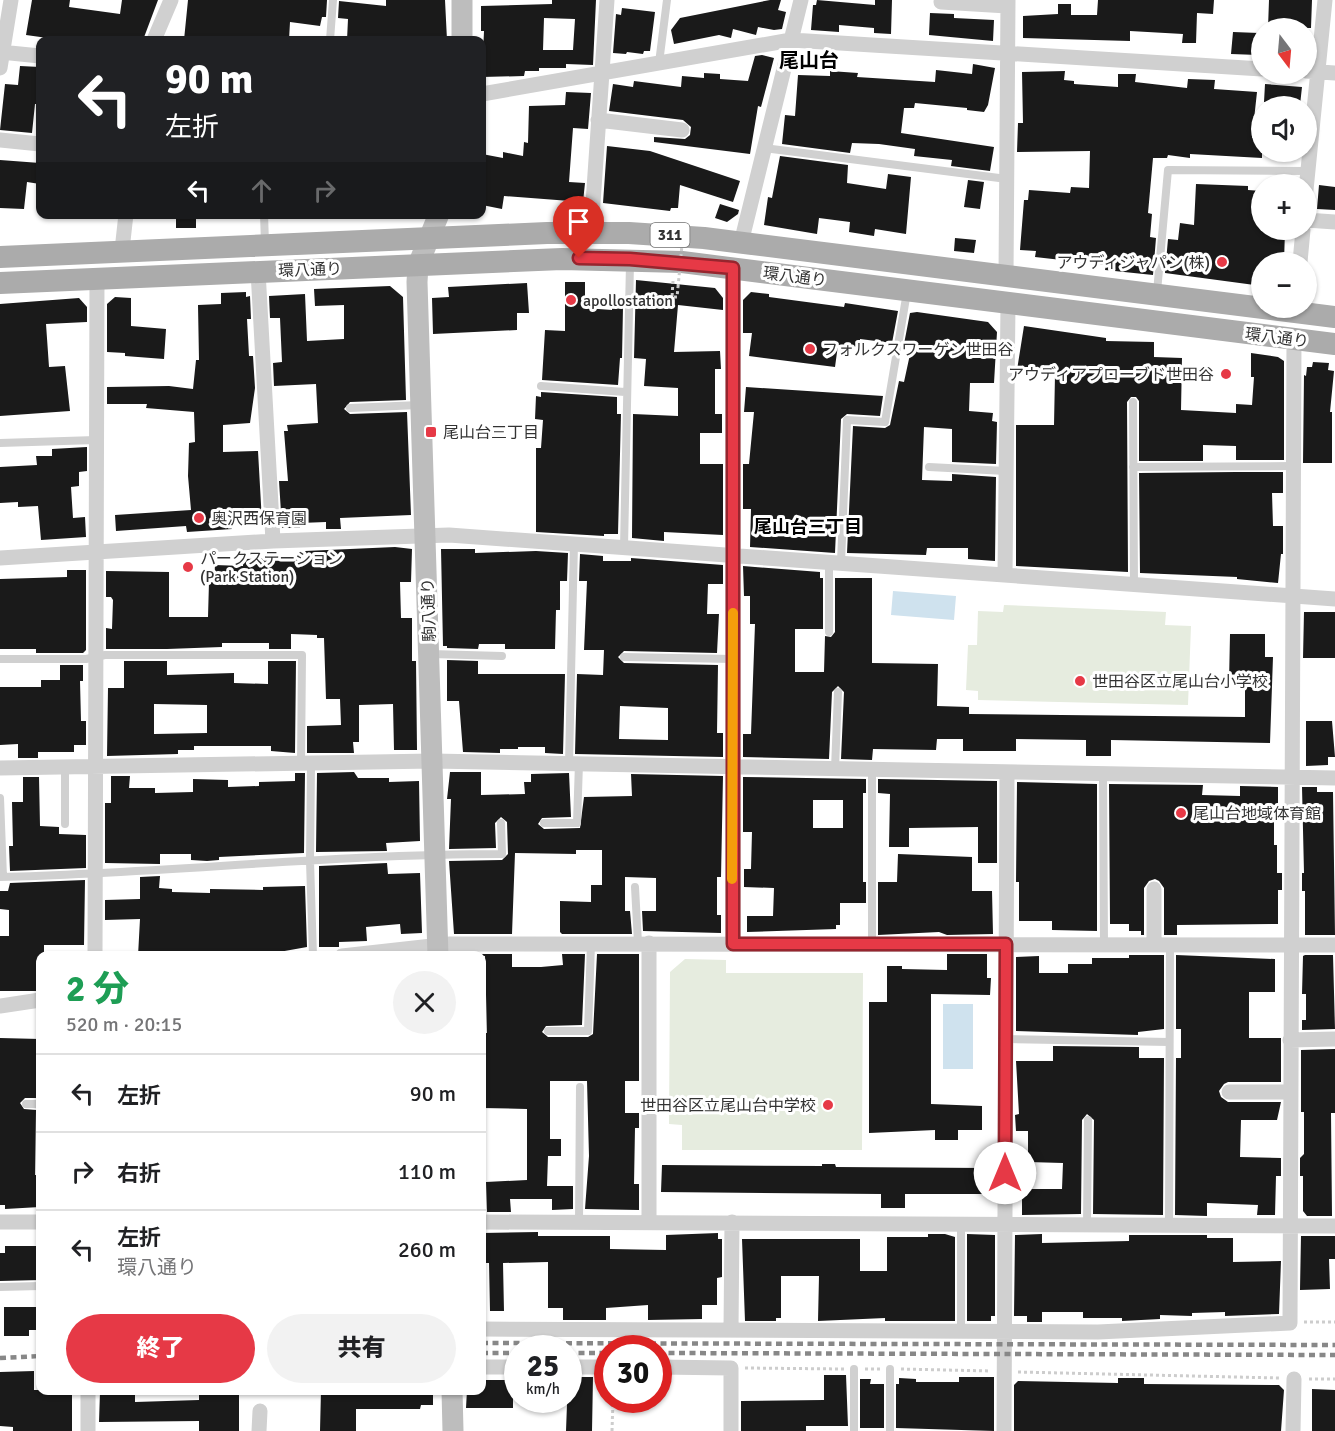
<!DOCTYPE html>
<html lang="ja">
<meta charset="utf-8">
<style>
body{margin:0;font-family:Signika,"Noto Sans JP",sans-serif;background:#f2f2f2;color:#202124;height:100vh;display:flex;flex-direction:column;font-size:22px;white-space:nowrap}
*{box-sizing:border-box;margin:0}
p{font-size:20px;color:#757577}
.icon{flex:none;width:33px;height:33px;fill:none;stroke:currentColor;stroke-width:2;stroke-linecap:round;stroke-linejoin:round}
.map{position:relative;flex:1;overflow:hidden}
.sheet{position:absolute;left:36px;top:951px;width:450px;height:444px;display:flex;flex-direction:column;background:#fff;border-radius:12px;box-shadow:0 2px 4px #0004}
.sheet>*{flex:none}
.top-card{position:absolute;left:36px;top:36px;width:450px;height:183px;border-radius:12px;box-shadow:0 2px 4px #0004;background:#202124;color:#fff;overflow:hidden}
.needle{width:39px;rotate:164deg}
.tools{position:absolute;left:1251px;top:18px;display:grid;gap:12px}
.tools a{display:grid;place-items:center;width:66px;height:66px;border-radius:50%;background:#fff;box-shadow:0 2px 4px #0004;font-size:30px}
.speed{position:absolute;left:504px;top:1335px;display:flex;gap:12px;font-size:30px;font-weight:700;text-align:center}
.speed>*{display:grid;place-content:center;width:78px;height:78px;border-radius:50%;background:#fff;box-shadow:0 2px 4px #0004;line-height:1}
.speed small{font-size:15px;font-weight:400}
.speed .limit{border:9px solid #d22;background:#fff;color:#111}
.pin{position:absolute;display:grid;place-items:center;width:51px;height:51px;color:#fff;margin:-62px -26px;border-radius:50% 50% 50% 0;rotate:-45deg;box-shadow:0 0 6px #0007}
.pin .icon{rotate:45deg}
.me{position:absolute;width:66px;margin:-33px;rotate:0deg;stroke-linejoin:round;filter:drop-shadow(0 0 4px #0008)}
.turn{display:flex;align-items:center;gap:21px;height:126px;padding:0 30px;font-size:27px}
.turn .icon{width:78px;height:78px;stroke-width:2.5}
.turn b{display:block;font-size:42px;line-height:51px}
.lanes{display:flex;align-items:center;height:57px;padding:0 30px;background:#0003;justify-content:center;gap:30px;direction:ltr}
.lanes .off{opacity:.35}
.round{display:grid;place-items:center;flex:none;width:63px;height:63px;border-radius:32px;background:#f2f2f2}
.headline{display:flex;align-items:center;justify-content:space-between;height:102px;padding:0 30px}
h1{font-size:36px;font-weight:800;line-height:45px;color:#1e9e55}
.action{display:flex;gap:12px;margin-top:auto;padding:12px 30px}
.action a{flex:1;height:69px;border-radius:36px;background:#e63946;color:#fff;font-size:24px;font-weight:800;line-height:69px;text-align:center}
.action a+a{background:#f2f2f2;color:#202124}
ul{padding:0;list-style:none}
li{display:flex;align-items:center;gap:18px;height:78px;padding:0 30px;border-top:2px solid #e0e0e0}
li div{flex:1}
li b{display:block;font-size:22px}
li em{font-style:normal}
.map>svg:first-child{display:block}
</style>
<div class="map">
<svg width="1335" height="1431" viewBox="0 0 1335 1431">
<rect width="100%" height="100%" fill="#fff"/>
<path fill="#e6ecdf" d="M1004,605l162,7 -1,13 26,1 -3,79 -210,-5v-9l-12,-1 2,-45h9l1,-34 25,1z
M685,959l41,1v13h137l-1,177h-180v-25l-13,-1 1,-152z"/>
<path fill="#cfe2ee" d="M893,591l63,5 -2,24 -63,-5z
M943,1004h30v65h-30z"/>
<path fill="#1a1a1a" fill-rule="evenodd" d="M32,0h38l-1,7 51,7 2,-14h36l-15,40h-47l-33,-4 -1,4 -36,-5z
M188,0h139l-1,17h-4l-2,9 -30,-4 -1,18h-105z
M386,0h59l2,40h-100l1,-21 -10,-1 1,-17 47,5z
M552,0h44l-3,65 -27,-1v4h-27v3h-14l-1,5 -42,1 2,-46h-3v-25l71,-2zM544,18l31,1 -2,31h-30z
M770,0h11l-3,10 8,2 -4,17 -8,1 -16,-3 -2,8 -23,-6 -2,9 -12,-3 -45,9 -3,-14 9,-12z
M817,0l58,5v-5h17l-1,34 -17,-1v-5l-35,-3v7l-28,-2 2,-25h3z
M1098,0h116l-1,14 -16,-1 -1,30h-14l1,-9 -53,-3v10l-107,-3v-22l35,-2v-10h13v11h26z
M1269,0h43l-1,28h-43z
M622,8l33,4 -5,39h-6l-1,3 -16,-2 -1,2 -13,-1 3,-39 5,1z
M930,13l24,1v4l40,2 -1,21 -64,-6z
M1233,32l26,1 -1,22 -27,-1z
M762,55l12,3 -13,49 -3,-1 -8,48 -96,-12v-5l31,2 5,-4 1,-8 -8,-7 -74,-9 4,-27 20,3 1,-6 47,6 1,-11 22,2v-5l16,1v5l28,2 7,-25z
M973,64l22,4 -7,37 -4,7 -17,-2v-2l-52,-5 -1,5h-10l-3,25 93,14 -4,24 -39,-5 1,-6 -38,-4 1,-7 -36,-5 -27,-1 -2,10 -68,-9 3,-29 10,1 3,-41 32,1v-5l28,2 -1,4 78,5 1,-12 36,4z
M20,66l20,1v37h-5l-3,29 -32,-3 5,-46 13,1z
M1065,71l-1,9 10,1v3l44,3v-13h18l-1,8 52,6 1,-9 27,1 -1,9 43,3 -5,46h10v20l-72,-4v4l-22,-3 -1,3h-14l-5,55 4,1 -2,23 6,1 -3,37 -48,-5 1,-5 -71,-8 1,-6 -16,-1 4,-50h4l1,-10 41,3 1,-6 18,1 1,-37 -73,1 1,-29h5l-1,-51z
M1265,84l37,3 -2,18 -36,-3z
M566,92l25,1 -3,36 -15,-1 -4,54 16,1 -2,19 -79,-6 -2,13 -20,-4v-51l21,4v-6l20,4 1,-14 4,1 1,-37 36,-1z
M607,146l43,5 90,30 -7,21 -53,-17 -2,23h-7l-1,3 -67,-8z
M780,156l68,9 -1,18 39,6 2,-15 23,3 -5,57 -31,-5 -1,7 -25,-4 1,-10 -31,-4 -2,16 -53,-9 4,-28 4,1z
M0,160l40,3v21l-13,-2 -3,27 -24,-1z
M968,180l16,2 -4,27 -16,-2z
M1196,184l52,2v4l14,1v39h23l-1,32h-22v24l-97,-13 3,-34 10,1 2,-17 14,2z
M1319,185l16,2v23l-18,-1z
M720,204l19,6 -1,4 -11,8 -12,-4z
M176,214h20v14h-20z
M955,238l21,2 -2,13 -20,-2z
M636,280l79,8 8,10v12l-45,-5 -4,47 46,-1 1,18h-6v45h7v19h-22v31h23v71l-59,-3v9l-32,-3 1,-124 45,2v-28l-34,-2 2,-27 -12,-1z
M565,282h20v26l27,2v-4l11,1 -1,51h-2l-2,27 -76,-5 3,-50 20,1z
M527,283l2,30h-12v17l-84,4 -1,-36 17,-1 -1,-10z
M390,286l13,11 3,103 -56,2 -6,7 6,5 57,-2 4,103 -71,3 1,11h-15v-7l-26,1v5h-18l-3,-47h9l-4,-50h4l-1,-6 31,-2 -2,-39 -42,2 -1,-23 9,-1 -2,-44h-10l-1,-22 36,-2 2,47 37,-2v-34l-29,1 -1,-17z
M246,292v5l4,-1 1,23h-4l2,37h4l2,32 -5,35 -27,2v27l35,-1 4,71 -31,2 1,5 -45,3 -1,-6 -70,5 -1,-16 76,-5 -3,-34 1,-33 6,-1 -1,-30 -48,-4 1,-4h-40v-17l62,-1 24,3 3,-29h3l-1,-55 23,-1v-11z
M751,292l18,2v3l75,10 1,-4 53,8 -6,32 -32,-4v8l-22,-2 -3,22 -86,-11 3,-23h-9v-33z
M115,297l16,1v28l35,3 -2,30 -39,-3v-3l-18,-1v-48z
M79,298l8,9v15l-41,2 3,43 16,-1 5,45 -70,5v-112z
M917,312l71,10 9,10 -3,51h-24l-1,28 24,2 -1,8 5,1 -1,42 -44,-2v-33l-28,-2 -2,53 30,1v-7l44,3 -1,84 -27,-2v-11h-41l-1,7 -79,-2 6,-127 32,2 5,-3 9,-44 5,1 8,-37 -8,-1 6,-31z
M1024,326l82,12v3l48,1v15l28,1 -1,52 55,3v-9l16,1 2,-28h-3v-24l27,4 6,4v99h-48v-14l-33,-1v16h-64v-60l-3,-4h-5l-4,5 1,170 -112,-6v-141h38l1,-50 -38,-5z
M1313,362l16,1 -1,7 6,1 -4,41h2v51h-29l1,-88 2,1 1,-9h5z
M746,387l137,9 -3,20 -33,-2 -6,5 -6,134 -85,-6 1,-38h-8v-45h6l5,-52h-10z
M541,392l76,5v17h4l-3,120h-14v2l-68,-4v-84h5l2,-28 -8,-1 1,-23 5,1z
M87,447v24l-8,1v14l-8,1 2,31 12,-1 1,20 -45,3 -3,-34 -20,1v-5l-18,1v-36l37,-2 -1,-9h16v-7z
M1236,472h47v21h-11l1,33h10v28h-2l-3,29 -41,-4v-2l-97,-4 -1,-100z
M395,547l17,2 -1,33h-11l1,36h11v43h4l1,89h-23l-1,-46 -34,1v37h-6l1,11h-47v-27l34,-1 -1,-26h-14l-2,-61h-7v-3l-26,-1v15h-22v-6h-47v4l-55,2h-61v-21l6,1 1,-29 -2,-3h-5v-26l63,1v45h39l1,-35h5l1,-17 28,1v-7l62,-1v-7z
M441,549h34v4l61,-2 32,2 -1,28h-7v29h-4l-1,39h-50v-5h-26l-1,5 -31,-1v-2h-4z
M580,554l23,2v5h28v-3l92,7v19h-15l-1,30h12l-2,39 -93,-2 -6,6 6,6 94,2 -1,68h6v24l-148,-3 2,-80 26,1 1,-25h-20l3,-69h-8zM620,706l48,2v32l-49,-1z
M743,566l77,6v6h3v51h-28v43h29l1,-36 6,1 4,-5v-54h37v85l66,1 -1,42 32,1v7l276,3v-34h-16l1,-49h35v23h8l-3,86 -159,-3v16h-25v-16l-70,-1v12h-53v-12h-26l-1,11 -63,-1 -1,11 -31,-1 3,-67 -6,-6 -6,6 -3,67 -86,-2v-23h8l4,-110h-5v-28h-6z
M67,570h19v80l-3,3h-47v-4h-36v-70l67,-2z
M1304,612h31v46h-32z
M447,660l31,1v13h87l-2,80 -18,-1v-6h-27v2h-18v4l-37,-1 -4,-51h-12z
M124,661h43v14l67,-2v10l34,1v-23h28l-1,92 -24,-2v-5h-77v4h-16v4l-71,2 1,-68h16zM154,704l53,1v28l-53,1z
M60,665h23v16h-3l1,40h5v24h-12v7h-36v6h-20v-14l-18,1v-58h41v-7h19z
M1306,721h26l3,36h-7v8l-22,1z
M354,772l4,6h31v4l30,-1 1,60 -34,2 1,8 -71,1 1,-79z
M450,772h31v23l44,-1 -1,-12h7v-8l38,-1 2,44 -29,1 -4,6 6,5 36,-1 4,-31 48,-1 -1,-22 92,2 -2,101h-4v38h4v18l-78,-2 -1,-20h14v-33l-31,-1v34h5l2,23h-70l-2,-2v-31l31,1v-17h11v-35h-26v4l-61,-1 -3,81h-58l-5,-73 53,-1 6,-6 -1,-32 -6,-5 -6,6 1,25 -47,1 2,-50h-4z
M295,773h10l-1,80 -85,4v3l-12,1 -16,-1v-6h-31v10l-55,-1v-60h6v-27h19l-1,12h26v5l38,-1v-13l35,1v7l31,-1v-4l36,-1z
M23,777h16l1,49 19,1v7l27,1v33l-76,3 -1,-25h4l-1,-44h11z
M743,777l123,2v14h-3v89h3v21h-26v22h-4v4l-89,3v-16h26l1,-28 -30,-1v-18h7l1,-37h-9zM813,800h30v28h-30z
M878,779l119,2v82h-19v-36l-69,1v19h-20l1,-53 -12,-1z
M1017,782l80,2v147l-45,-1v-9h-33v-39h-3z
M1109,784l94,1 -1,10 38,1v-10l38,1v18h-4v40h3v28h5v17h-4v34l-101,1v10h-13v-47l-5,-7 -4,-2 -6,2 -5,7v47h-3v-4h-12v-7h-19z
M1302,787h15v5h16l2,143h-30v-44h-3v-18h2z
M898,854l74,3v34h20l1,43 -46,1 -8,-3 -61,3v-53h19z
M387,863l1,11 32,-1 2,60 -21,1 -1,-10 -34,3 1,14 -28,1v5h-20v-81z
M160,876l-1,12 13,1v3l38,1v-4l53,1v-3l42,-1 2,61 -28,5 1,4h-142l2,-37 -35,1v-20l35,-1v-22z
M85,880l-1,65h-40v10l-7,3v33h-37v-55h9v-26l-9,-1v-18h8l2,-8z
M454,954h58v13h29l22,-2 -1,-11h23l-3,71 -36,1 -4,6 6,5h40l5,-3 4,-80h42v127h-14v32h14v15h-4l-1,56h5v26l-54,-1 4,-53 -2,-75h-37v58h11v17h-13l-1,30h26v23l-21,1v-11h-42l1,13h-24l-1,-30 41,-2v-71l-45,-1v-75h5l-2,-77z
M947,954h40v24h4l-1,17 -59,-1v110l51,2v24h-24v10h-23v-10l-66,3v-131h18v-36h15v3l45,1z
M1129,955h35v74l-26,3v3l-122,-4v-74l23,-1v17h29v-9h24v-6h37z
M1176,955l99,4v33h-26v46h32v44h-53l-4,2 -5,7 2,6 7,5h53l-4,18h-36l-1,37 41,1v18h-5l-1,39h-18l1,-10 -51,-2v13l-32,-1 1,-157h5v-29h-5z
M1305,955h28l2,74 -33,1v-10h4v-26h-4l1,-38z
M0,1038l40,1v59h-15l-5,5 4,6 12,1 -1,65h5v32l-35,2v-4h-5z
M1053,1046l86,1v11h25l-1,157 -70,-1 1,-94 -7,-6 -5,6 -1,94 -59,1v-26h40l1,-26 -35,-1v-31h-12l-1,-16 4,-1 -3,-53h37z
M1335,1049v64h-4l1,103h-25l-4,-5v-35h-3v-18l4,-4v-42h-3v-62z
M822,1164h13l1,3 149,1v26h-80v14h-24v-14l-220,-2 1,-27 160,1z
M538,1232v4h72v13l56,1v-15l52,-2v6h4v38l-5,1v27h-15v14l-54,1v-15l-42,3v12h-43v-12h-15v-46l-45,1 1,48h-14l-1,-48h-7v-30z
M928,1234h17l10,3v84h-70v-3l-67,3 1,-45h-38v42h-5v3h-31l-3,-82h118v32h27v-34h41z
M967,1234l28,1v81h-4v5h-24z
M1042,1234v9l87,-2v-6h78v3h26v24l48,-1 -2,53 -54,2v-4l-33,1v3l-32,-1v4l-38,2v-3h-39v-6h-41v10h-15v-6h-13l1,-81z
M1301,1236h34v23h-6l1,30 -30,1z
M5,1246h35v34l-40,1v-28h5z
M4,1307h36v23h-11v6h-25z
M34,1371v19h38v41h-59v-4l-13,-1v-54z
M824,1375h22l2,51h-42v5h-65v-30l83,-1z
M568,1377h25l-1,54h-26z
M959,1377h35v54l-98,-3v-44h3v-6l17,1v3h43z
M1118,1378h26v6l135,1 5,5 -3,41h-267v-46l4,-4 100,2z
M860,1379h11l-1,5h14v44h-24z
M482,1380h31v28h-47l1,-18h15z
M1312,1389l23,1v41h-23z
M199,1390h40v41h-40v-10l-100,1 1,-30 35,1v9l64,-2z
M321,1390h112v15h-12l-1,4h-64v22h-36z"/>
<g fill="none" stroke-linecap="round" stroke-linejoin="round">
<path stroke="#cdcdcd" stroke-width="3" stroke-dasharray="3 3" stroke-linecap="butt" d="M673,281l-1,16h5l1,-10
M1304,1322h31
M745,1368l99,1
M865,1369h15
M901,1369l90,2
M1018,1372l261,6
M1309,1379h26
M612,1431l1,-31"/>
<path stroke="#d0d0d0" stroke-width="8" d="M330,40l3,-40
M659,63l8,-63
M764,148l243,31
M264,214l1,29
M1157,292l11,-122 140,1
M541,386l84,6
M1133,402l1,181
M350,408l69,-3
M0,443l96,-3
M929,467l77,4
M1133,467l160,-1
M624,547l6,-284
M841,562l6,-142 38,2 22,-130
M829,632v-70
M431,654l71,2
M624,657l109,2
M0,659h86l19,-4h197l-1,109
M569,763l5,-220
M311,764l-1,97 3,95
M65,767v57
M835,769l3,-77
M1103,774l1,170
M0,798l3,79
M544,823h33l2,-60
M0,877c167,-4 334,-23 502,-23l-1,-31
M635,887l3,56
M872,944v-174
M548,1031h40l3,-88
M1006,1039l163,3
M26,1104h14
M579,1222l1,-135
M1087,1224l1,-104
M1169,1224l1,-279
M0,1287l40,-1
M961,1330v-106
M854,1431v-62
M890,1431v-62"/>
<path stroke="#d0d0d0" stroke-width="15" d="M941,2l66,4
M154,40l17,-40
M0,52l40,4
M0,68l11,-68
M1306,71l29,2
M482,94l309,-54 471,29
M598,120l84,10
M0,140l40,4
M1306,190l19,-190
M1306,220l29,2
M591,232l16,-232
M741,243l60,-243
M122,250l4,-36
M1300,262l3,-32
M258,271l15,270
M1006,276l2,-276
M0,558l273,-17 176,-6 886,64
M1005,574l3,-270
M0,768l433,-7 902,17
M1154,889v56
M733,944v-675
M95,956l2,-678
M342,956l108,-12 885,1
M0,1006l40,-6
M1290,1040l45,-1
M1229,1092h61
M0,1222h40
M482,1222l853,4
M649,1222v-279
M482,1329l616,3 192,-9 4,-984
M731,1330l1,-108
M482,1367h36
M568,1367h40
M658,1367l73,1v63
M88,1431v-41
M259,1431l1,-20
M1004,1431l3,-659
M1293,1431l1,-52"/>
<path stroke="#bdbdbd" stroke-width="21" d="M462,40v-40
M438,956l-21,-674 1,-17 21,-51
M452,1390l1,41"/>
<path stroke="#ababab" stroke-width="22" d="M0,257l547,-24h82l75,5 631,79
M0,283l562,-24 120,3 653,82"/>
<path stroke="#888" stroke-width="4.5" stroke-dasharray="6 4.5" stroke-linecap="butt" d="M482,1343l853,2
M482,1353h36
M568,1353h40
M658,1353l677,2
M0,1358l40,-2"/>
<path stroke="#cdcdcd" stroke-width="3" stroke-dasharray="3 3" stroke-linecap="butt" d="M678,287l6,-63"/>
</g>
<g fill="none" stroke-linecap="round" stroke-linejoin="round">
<defs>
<path id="route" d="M579,258l51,1 103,9v676h273l-1,229"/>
</defs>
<use href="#route" stroke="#96252e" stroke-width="15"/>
<use href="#route" stroke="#e63946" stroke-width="10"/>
<path stroke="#f59e0b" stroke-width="10" d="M732,879l1,-266"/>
</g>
<g fill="#e63946" stroke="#fff" stroke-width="2">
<circle cx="1222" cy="262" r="6"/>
<circle cx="571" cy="300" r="6"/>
<circle cx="810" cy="349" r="6"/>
<circle cx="1226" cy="374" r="6"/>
<rect x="425" y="426" width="12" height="12" rx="3"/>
<circle cx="199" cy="518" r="6"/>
<circle cx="188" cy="567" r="6"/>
<circle cx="1080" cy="681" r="6"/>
<circle cx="1181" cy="813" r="6"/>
<circle cx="828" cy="1105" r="6"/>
</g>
<g text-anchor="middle" stroke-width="6" stroke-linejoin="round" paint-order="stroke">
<rect fill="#fff" stroke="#707070" stroke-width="1.5" x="650.5" y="223" width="39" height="24" rx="4.5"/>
<g font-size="15" font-weight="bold" fill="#333">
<text x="670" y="240">311</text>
</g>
<g font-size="16" fill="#333" stroke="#fff" text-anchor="start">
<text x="1210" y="268" text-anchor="end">アウディジャパン(株)</text>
<text x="583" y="306">apollostation</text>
<text x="822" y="355">フォルクスワーゲン世田谷</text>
<text x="1214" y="380" text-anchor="end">アウディアプローブド世田谷</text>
<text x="443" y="438">尾山台三丁目</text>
<text x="211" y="524">奥沢西保育園</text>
<text x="200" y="564">パークステーション<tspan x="200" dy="18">(Park Station)</tspan></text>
<text x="1092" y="687">世田谷区立尾山台小学校</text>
<text x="1193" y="819">尾山台地域体育館</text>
<text x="816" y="1111" text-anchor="end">世田谷区立尾山台中学校</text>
</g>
<g font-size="16" fill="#333" stroke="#fff">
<text transform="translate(310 269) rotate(-2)" y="6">環八通り</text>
<text transform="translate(795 276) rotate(7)" y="6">環八通り</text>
<text transform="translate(1277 337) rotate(7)" y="6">環八通り</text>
<text transform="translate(428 610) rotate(-92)" y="6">駒八通り</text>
</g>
<g font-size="18" font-weight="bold" fill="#000" stroke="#fff">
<text x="808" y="533">尾山台三丁目</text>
</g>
<g font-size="20" font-weight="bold" fill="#000" stroke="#fff">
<text x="809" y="67">尾山台</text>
</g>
</g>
</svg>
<div class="tools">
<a><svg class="needle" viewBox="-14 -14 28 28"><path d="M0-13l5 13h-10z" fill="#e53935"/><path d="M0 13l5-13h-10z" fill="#757577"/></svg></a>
<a><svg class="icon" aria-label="sound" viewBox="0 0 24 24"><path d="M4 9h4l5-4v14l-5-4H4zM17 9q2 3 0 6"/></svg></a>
<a>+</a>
<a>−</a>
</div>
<div class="speed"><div>25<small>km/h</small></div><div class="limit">30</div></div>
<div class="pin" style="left:579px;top:258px;background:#d93025"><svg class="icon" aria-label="arrive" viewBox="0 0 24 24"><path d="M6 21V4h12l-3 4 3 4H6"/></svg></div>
<svg class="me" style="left:1005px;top:1173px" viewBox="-20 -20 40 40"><circle r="19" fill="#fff"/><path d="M0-13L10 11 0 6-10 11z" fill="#e63946"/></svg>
<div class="top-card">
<div class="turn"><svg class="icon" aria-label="left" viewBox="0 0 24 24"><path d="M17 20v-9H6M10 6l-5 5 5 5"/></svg><div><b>90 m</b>左折</div></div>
<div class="lanes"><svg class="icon" aria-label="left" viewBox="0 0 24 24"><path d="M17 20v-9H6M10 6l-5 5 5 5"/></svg><svg class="icon off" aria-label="ahead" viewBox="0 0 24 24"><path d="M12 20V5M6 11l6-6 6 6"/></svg><svg class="icon off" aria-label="right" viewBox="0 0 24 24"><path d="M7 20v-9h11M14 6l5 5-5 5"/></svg></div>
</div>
<section class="sheet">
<div class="headline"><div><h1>2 分</h1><p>520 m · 20:15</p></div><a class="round"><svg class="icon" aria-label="close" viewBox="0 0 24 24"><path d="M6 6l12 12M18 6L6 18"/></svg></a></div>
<ul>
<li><svg class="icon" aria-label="left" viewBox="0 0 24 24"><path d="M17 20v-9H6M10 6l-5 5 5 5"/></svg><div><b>左折</b></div><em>90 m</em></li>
<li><svg class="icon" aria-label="right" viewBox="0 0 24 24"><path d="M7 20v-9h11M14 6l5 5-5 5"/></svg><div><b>右折</b></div><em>110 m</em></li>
<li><svg class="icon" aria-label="left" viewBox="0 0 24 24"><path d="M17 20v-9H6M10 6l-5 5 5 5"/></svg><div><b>左折</b><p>環八通り</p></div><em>260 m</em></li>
</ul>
<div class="action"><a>終了</a><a>共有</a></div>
</section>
</div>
